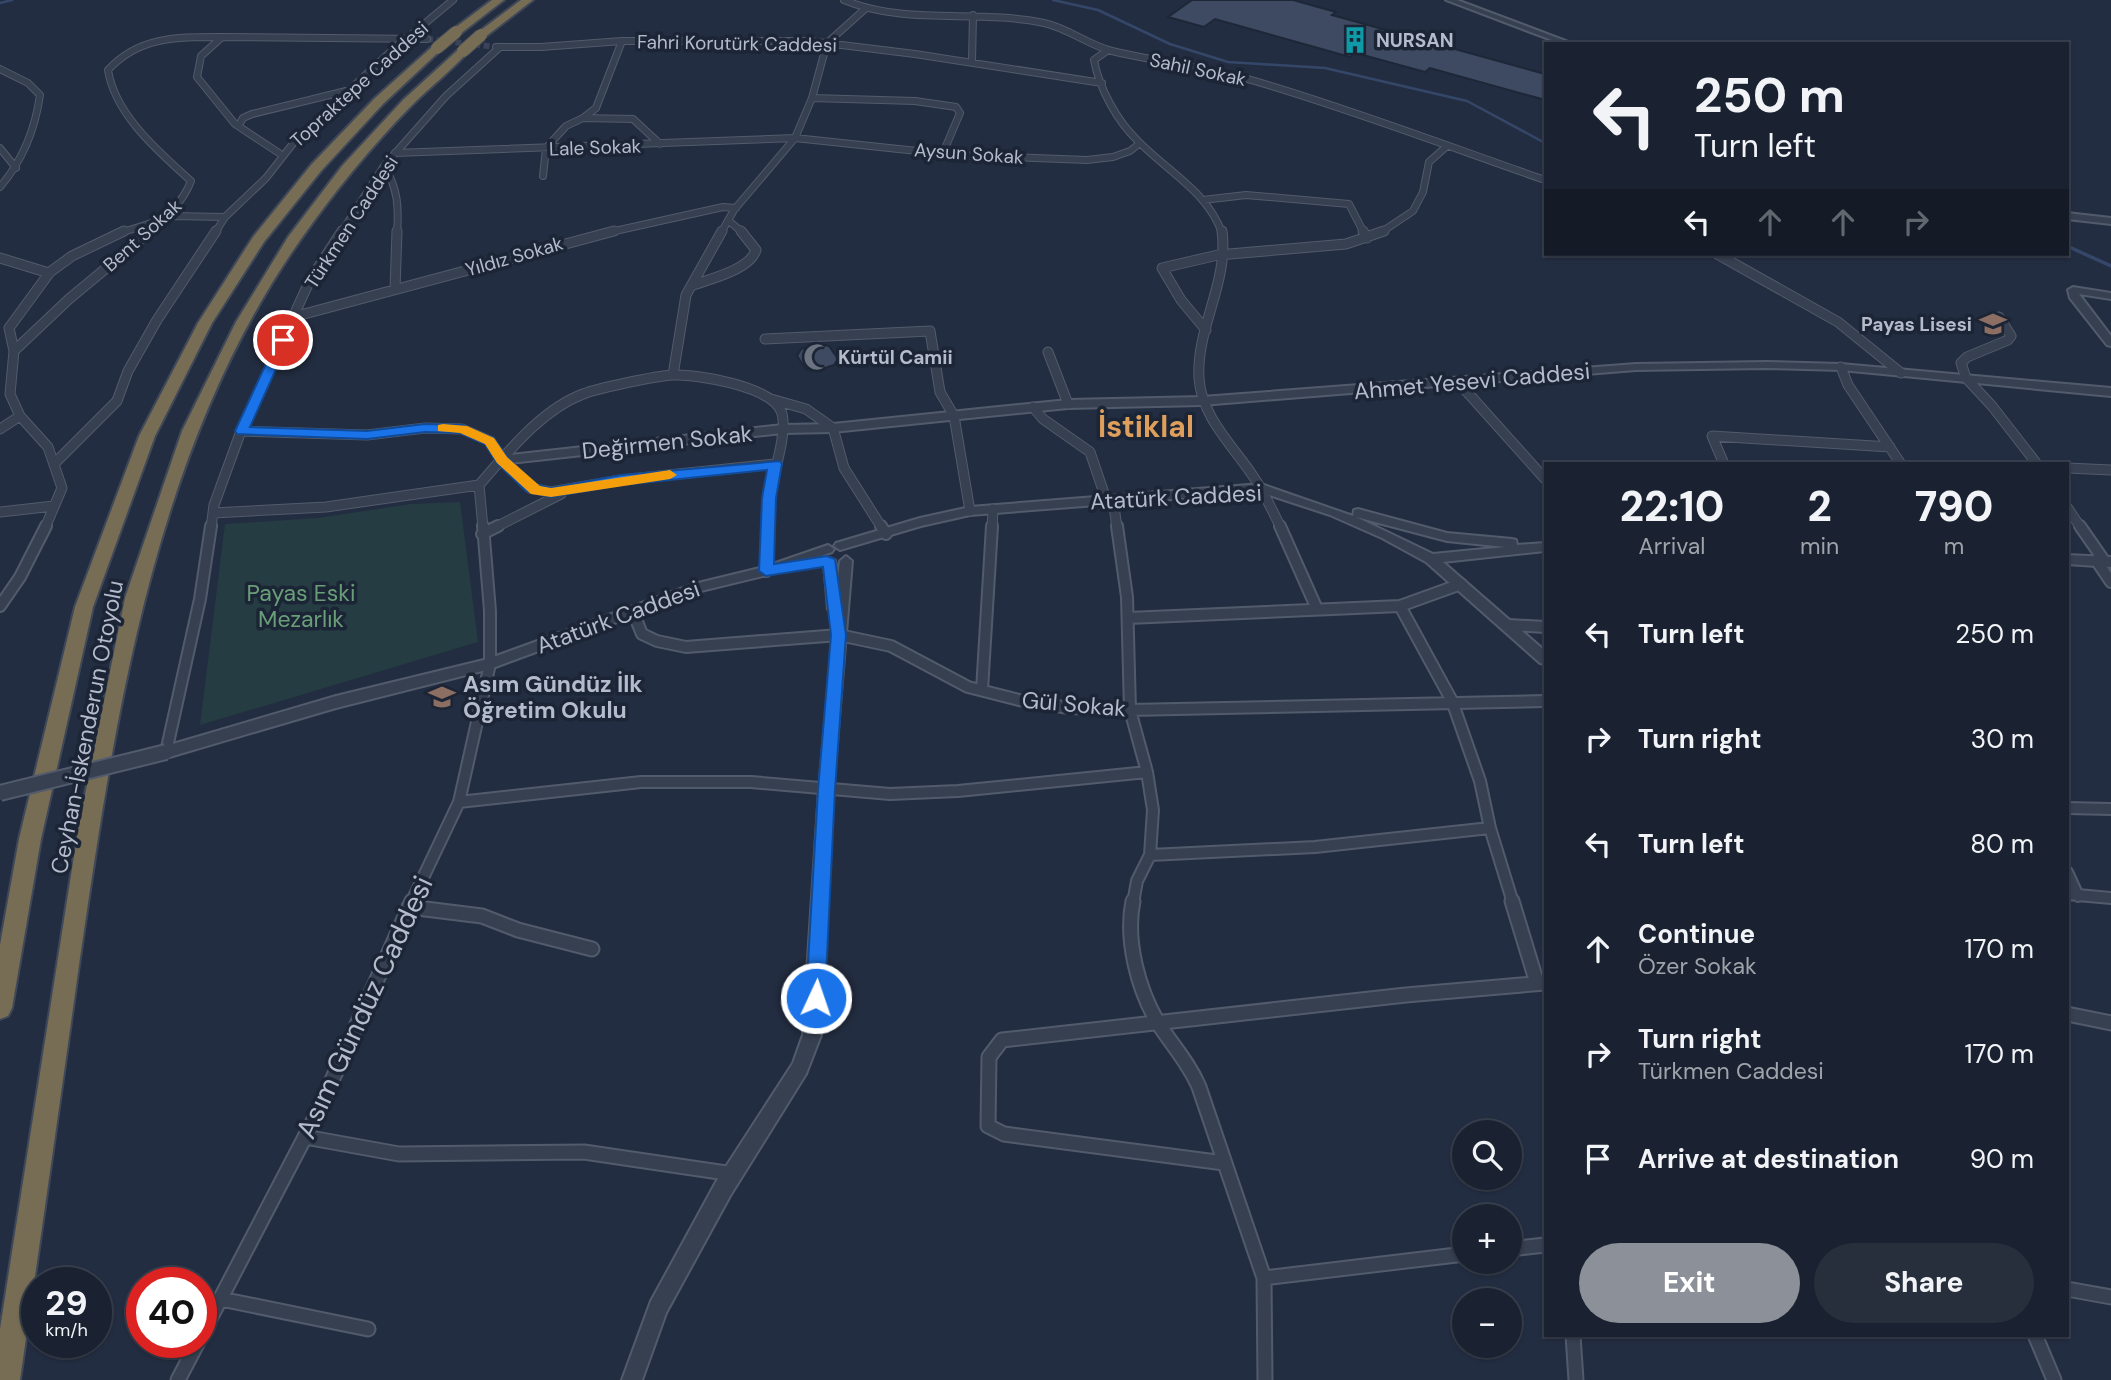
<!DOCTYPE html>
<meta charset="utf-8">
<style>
body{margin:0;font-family:"DM Sans",sans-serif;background:#272f3d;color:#f1f3f6;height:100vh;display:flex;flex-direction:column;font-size:26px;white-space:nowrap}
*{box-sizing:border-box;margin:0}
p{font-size:23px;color:#9fa4ab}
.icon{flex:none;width:38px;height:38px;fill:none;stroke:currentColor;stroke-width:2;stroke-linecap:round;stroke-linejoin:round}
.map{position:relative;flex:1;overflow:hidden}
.details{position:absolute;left:1544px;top:462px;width:525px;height:875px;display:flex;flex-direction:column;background:#1a2231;border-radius:0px;box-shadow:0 2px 5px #0004,0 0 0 2px #383f4d}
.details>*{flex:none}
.hud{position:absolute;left:1544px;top:42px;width:525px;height:214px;border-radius:0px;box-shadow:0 2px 5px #0004,0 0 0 2px #383f4d;background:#1a2231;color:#f1f3f6;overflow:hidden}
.tools{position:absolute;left:1452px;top:1120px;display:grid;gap:14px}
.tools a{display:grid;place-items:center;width:70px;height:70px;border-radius:50%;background:#1a2231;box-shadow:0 2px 5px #0004,0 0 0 2px #383f4d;font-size:35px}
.speed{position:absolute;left:21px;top:1267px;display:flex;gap:14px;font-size:35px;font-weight:700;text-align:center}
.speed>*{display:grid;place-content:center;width:91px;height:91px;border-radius:50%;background:#1a2231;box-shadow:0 2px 5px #0004,0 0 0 2px #383f4d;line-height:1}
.speed small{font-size:18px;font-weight:400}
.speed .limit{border:10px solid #d22;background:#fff;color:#111}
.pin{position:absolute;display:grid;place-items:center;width:60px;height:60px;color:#fff;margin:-30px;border:4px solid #fff;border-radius:50%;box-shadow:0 2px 7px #0007}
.me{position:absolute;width:77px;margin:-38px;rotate:3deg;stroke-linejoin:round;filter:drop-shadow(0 0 5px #0008)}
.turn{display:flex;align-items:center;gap:24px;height:147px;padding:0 35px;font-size:32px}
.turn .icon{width:91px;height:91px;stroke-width:2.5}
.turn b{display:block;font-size:49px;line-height:60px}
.lanes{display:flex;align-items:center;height:66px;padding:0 35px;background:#0003;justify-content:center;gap:35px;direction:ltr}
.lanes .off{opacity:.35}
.eta{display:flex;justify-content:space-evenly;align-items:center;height:119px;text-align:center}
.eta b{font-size:42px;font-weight:800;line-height:49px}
.action{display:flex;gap:14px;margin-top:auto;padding:14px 35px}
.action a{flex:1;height:80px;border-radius:42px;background:#8c9099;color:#fff;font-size:28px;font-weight:800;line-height:80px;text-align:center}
.action a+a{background:#272f3d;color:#f1f3f6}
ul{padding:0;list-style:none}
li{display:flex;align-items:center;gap:21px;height:105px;padding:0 35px}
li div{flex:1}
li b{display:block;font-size:26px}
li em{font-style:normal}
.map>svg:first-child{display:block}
</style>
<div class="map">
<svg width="2111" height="1380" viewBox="0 0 2111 1380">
<rect width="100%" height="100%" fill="#232d41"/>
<path fill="#253c42" d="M460,502l18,140 -278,83 25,-201 93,-6 93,-14z"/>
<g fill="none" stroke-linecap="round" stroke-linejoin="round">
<path stroke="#354769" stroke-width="2.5" d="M1053,0l45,10 72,34 58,18 97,6 142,33 78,42
M0,3l12,-3"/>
<path stroke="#354769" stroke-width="3.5" d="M2067,246l44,20"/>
</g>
<path fill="#3e4a61" stroke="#1e2738" stroke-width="2" d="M1192,0h101l43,12 -4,3 213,59v26l-115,-32 -5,4 -69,-19 -6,4 -135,-38 -11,8 -36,-10z
M818,344l11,2 9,13 -4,6 -18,6 -10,-2 -9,-13 4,-7z"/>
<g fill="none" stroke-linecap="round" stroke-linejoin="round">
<path stroke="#394256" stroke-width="6" stroke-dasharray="6 3.5" stroke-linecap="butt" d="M427,39l69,8"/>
<defs>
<path id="minor-far3" d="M844,0c62,26 134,9 200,23 24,5 44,22 68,28 52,12 106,18 156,34 93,28 185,63 277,95
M496,47h45l81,-6h187l106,13 187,29
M1108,50l-14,10c5,28 23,61 44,81 29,30 70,51 84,92
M972,62l1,-47
M0,69l28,14 12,12c-5,35 -17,65 -40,92
M812,98l103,3 41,6 4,6 -17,40
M583,118l13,-10 26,-67
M239,125l4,-7 9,-4 94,-23
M0,148l16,20
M395,153l400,-15 160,17 132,5 26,-3 17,-6 10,-8
M282,155l-47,-31 -38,-47 4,-21 21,-19 205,2
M384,166c14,22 15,42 13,67
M543,176l3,-28 20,-22 17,-8 50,1 27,25
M1203,200l43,-5 103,9 15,29
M728,220l15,13
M120,233l53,-17 52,1 41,-39 29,-37 92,-86 66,-55
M149,233c17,-15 34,-31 42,-52 -32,-29 -76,-66 -83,-111 31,-34 70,-33 114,-33
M215,233l10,-16
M341,233l43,-67 62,-70 54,-49
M606,233l117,-26 13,1
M721,233l13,-23 61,-72 17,-40 15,-55 38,-34
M1380,233l33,-22 10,-19 6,-30 18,-16"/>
<path id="minor-far2" d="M1222,231c7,51 -26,97 -23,147 2,38 34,68 54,98 11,16 19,34 28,52
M1363,231l4,7
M1717,254l121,68 63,51
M0,258l49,15
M691,286c18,-7 59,-16 65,-36l-15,-19
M395,289l2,-58
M293,317l321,-86
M1999,317l12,19 -3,4 -41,17 -6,6 5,15 26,28 45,58
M1206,330l-25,-30 -19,-32 56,-13 128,-11 38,-13
M765,339l165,-8 10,61 14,24 16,95
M14,351l55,-52 82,-68
M1048,352l20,52
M1841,367l7,18 53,79
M673,375l13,-80 36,-64
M1459,383l86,96
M771,399l35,10 27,19 11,40 38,60
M1033,407l10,12 47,33 16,47
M0,429l20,-13
M241,431l126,4 58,-7 37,1 28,12 12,19 28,28 21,4 70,-12 154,-16
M54,464l63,-63 11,-30 29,-51 59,-89
M1724,464l-12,-28 178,11
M2067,468l44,2
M1113,499l4,29
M2067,507l14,21
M0,512l54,-6
M213,513l113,-6 153,-22
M45,528l17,-40 -14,-41 -28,-31 -10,-22 4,-43 -5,-23 41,-56 22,-16 52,-25
M211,528l3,-23 27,-74 69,-151 32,-49
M483,528l-4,-43c29,-33 62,-75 104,-91 16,-6 72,-18 90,-19 24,-1 97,11 108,36 8,19 -8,64 -12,85 -1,10 -1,21 -1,32
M494,528l67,-34
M992,528l1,-19"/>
<path id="minor-far1" d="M881,526l5,8
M1117,526l10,71 3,113 17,62 6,38 -3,45 -13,26 -4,22
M1280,526l37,83
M2080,526l25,36
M482,534l16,-8
M2096,560l15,22
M766,571l2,-45
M0,606l20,-29 26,-51
M1400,606l52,95 28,80 10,47 23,75
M633,612l9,22 15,7 29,6 153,-12 52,11 77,41 51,13 50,8 61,2 415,-9
M1128,618l272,-12 61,-22
M1509,625l36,2
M982,690l10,-164
M166,752l34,-153 11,-73
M459,802l182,-20h110l139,12 68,-3 189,-19
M2067,808l44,1
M1150,855l165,-8 175,-19
M2067,872l11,24
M2067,894l44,4
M411,903l48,-101 31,-138v-53l-7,-85"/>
<path id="minor" d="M1133,901c-8,39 5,88 25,122 14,22 31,40 41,64l65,191 1,102
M1512,901l25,82
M409,907l73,9 36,14 74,19
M2067,1014l44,9
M305,1137l94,17 185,-2 149,22
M1224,1163l-220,-29 -16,-8 1,-69 13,-17 404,-45 139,-12
M1510,1249l35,-4
M1264,1278l201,-24
M2067,1289l44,8
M221,1299l147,30
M1573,1335l3,45
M2035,1335l19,45
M201,1336l116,-222 95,-213
M178,1380l20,-38"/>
<path id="tertiary" d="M1446,0h11l117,44h-12z
M2067,213l44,5v6l-44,-5z
M2073,287l38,6v6l-32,-5 32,42v10l-4,-1 -37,-47 -2,-8z
M1766,362l75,2 270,24v8l-270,-26 -75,-2 -130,2 -434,35 -134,3 -235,24 -50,1 -281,31 -6,-4 6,-4 281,-31 50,-1 235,-24 134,-3 434,-33z
M1261,484l92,32 1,-6 4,-1 89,24 65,6 4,1 1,5 28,-2v8l-102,11 102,89v13l-5,-1 -114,-101 -44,-24 -52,-23 -70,-23 -290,23 -49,11 -81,24 -6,-4 2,-3 84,-25 50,-11zM1356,517l91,24 58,6 -72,7z
M828,545l6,4 -2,3 -61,22 -70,17 -211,78 -154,39 -170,50 -5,-2 -2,-4 2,-4 5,-2 170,-50 152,-37 206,-75 70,-17z
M2067,555l44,2v10l-44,-3z
M846,556l6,5 -19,229 -12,245 -15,39 -76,122 -64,117 -24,67h-20l29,-79 65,-119 77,-119 10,-28 16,-245 16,-176 -7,-5 -4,-46 6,-5 5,2 3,18 2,-17z"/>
<path id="motorway" d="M492,0h12l-44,34h-8v-4z
M521,0h12l-48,37h-8v-4z
M433,46l10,2 -60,56 -62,67 -57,71 -52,81 -57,113 -62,171 -52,232 -29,169 -4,8 -8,3v-74l19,-106 56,-232 64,-171 59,-113 55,-86 58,-72 64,-67z
M459,49l10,2c-18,20 -39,36 -58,55 -40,41 -77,86 -110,133 -148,210 -186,478 -222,726 -19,138 -39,277 -59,415h-20v-51l79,-505 46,-226 57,-167 54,-109 52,-85 54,-71 61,-66z"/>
</defs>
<use href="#minor-far3" stroke="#525b6b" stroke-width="8"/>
<use href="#minor-far2" stroke="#525b6b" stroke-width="11"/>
<use href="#minor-far1" stroke="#525b6b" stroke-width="14"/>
<use href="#minor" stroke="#525b6b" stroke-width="17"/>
<use href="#tertiary" stroke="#525b6b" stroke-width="4"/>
<use href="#motorway" stroke="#3f4858" stroke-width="4"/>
<use href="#minor-far3" stroke="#374051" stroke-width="6"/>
<use href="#minor-far2" stroke="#374051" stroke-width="9"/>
<use href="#minor-far1" stroke="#374051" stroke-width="10"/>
<use href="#minor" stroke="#374051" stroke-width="13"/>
<use href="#tertiary" fill="#374051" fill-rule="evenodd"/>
<use href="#motorway" fill="#776c54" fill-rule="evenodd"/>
<defs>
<path id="tertiary-bridge" d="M0,793l166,-41"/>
<path id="motorway-bridge" d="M437,48l19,-16
M463,51l18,-16"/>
</defs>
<use href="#tertiary-bridge" stroke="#525b6b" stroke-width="18" stroke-linecap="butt"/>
<use href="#motorway-bridge" stroke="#3f4858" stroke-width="14" stroke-linecap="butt"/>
<use href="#tertiary-bridge" stroke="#374051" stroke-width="14"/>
<use href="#motorway-bridge" stroke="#776c54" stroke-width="12"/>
</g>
<path fill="#1a73e8" stroke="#114b97" stroke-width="2" d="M283,336l6,4 -39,87 117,4 58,-7 37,1 32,13 13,19 28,27 16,4 70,-13 159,-14 2,3 -6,34 -2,66 53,-8 8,3 11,76 -11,155 -10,208 -3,6 -6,2 -7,-2 -3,-6 12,-208 13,-155 -8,-68 -57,9 -7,-5 3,-73 5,-28 -146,15 -70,12 -25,-6 -29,-28 -12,-19 -25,-11 -35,-1 -58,7 -130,-5 -2,-3 42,-91z"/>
<path fill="#f59e0b" d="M443,424l24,2 27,12 13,19 33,29 11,2 119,-18 7,5 -7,4 -119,18 -20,-3 -34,-31 -12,-19 -25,-11 -22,-2v-6z"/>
<defs>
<symbol id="building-bare" viewBox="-9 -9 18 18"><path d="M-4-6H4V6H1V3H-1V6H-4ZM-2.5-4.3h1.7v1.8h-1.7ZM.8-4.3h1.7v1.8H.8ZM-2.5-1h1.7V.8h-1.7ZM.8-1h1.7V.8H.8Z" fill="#0f9aa8" stroke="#1c2536" stroke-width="2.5" paint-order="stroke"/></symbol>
<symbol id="school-bare" viewBox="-9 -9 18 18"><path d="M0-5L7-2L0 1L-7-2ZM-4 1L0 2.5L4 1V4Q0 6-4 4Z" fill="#8d6e63" stroke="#1c2536" stroke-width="2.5" paint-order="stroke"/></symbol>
<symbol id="mosque-bare" viewBox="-9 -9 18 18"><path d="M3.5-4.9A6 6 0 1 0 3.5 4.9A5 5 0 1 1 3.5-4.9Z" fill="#6b7280" stroke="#1c2536" stroke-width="2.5" paint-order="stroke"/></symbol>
</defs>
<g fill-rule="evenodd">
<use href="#building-bare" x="1336" y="21" width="38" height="38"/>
<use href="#school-bare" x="1974" y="305" width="38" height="38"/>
<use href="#mosque-bare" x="798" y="338" width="38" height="38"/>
<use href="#school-bare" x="423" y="678" width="38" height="38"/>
</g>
<g text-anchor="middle" stroke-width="7" stroke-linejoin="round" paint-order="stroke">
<g font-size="19" font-weight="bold" fill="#b4bbcb" stroke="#1c2536" text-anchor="start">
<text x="1376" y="47">NURSAN</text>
<text x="1972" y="331" text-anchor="end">Payas Lisesi</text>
<text x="838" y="364">Kürtül Camii</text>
</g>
<g font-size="19" fill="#b4bbcb" stroke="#1c2536">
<text transform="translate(737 43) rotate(1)" y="7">Fahri Korutürk Caddesi</text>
<text transform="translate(1198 69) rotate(12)" y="7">Sahil Sokak</text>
<text transform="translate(359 84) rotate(-42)" y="7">Topraktepe Caddesi</text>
<text transform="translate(595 147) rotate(-2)" y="7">Lale Sokak</text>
<text transform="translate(969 153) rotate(4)" y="7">Aysun Sokak</text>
<text transform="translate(351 222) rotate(-57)" y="7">Türkmen Caddesi</text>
<text transform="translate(142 235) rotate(-42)" y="7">Bent Sokak</text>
<text transform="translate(514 256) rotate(-16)" y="7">Yıldız Sokak</text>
</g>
<g font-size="23" fill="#b4bbcb" stroke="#1c2536">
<text transform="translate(1472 381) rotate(-5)" y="8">Ahmet Yesevi Caddesi</text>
<text transform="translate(667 442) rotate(-6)" y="8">Değirmen Sokak</text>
<text transform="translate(1176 497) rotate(-3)" y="8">Atatürk Caddesi</text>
<text transform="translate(618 617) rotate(-20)" y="8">Atatürk Caddesi</text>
<text transform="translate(1074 704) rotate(5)" y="8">Gül Sokak</text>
<text transform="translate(87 727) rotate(-79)" y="8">Ceyhan-İskenderun Otoyolu</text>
</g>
<g font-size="23" fill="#699e79" stroke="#1c2536">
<text x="301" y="601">Payas Eski<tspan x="301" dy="26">Mezarlık</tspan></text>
</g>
<g font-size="23" font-weight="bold" fill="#b4bbcb" stroke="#1c2536" text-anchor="start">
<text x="463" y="692">Asım Gündüz İlk<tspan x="463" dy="26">Öğretim Okulu</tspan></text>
</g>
<g font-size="28" fill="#b4bbcb" stroke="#1c2536">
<text transform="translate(364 1007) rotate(-65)" y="10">Asım Gündüz Caddesi</text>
</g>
<g font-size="30" font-weight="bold" fill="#de9f5c" stroke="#1c2536">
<text x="1146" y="437">İstiklal</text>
</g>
</g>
</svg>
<div class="tools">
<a><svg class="icon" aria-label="search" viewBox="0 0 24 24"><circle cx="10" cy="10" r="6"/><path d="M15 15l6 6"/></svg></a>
<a>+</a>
<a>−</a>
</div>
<div class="speed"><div>29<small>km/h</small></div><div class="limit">40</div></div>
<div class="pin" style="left:283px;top:340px;background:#d93025"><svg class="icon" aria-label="arrive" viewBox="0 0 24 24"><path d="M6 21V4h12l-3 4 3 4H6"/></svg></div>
<svg class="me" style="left:816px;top:998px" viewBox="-20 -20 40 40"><circle r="17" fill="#1a73e8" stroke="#fff" stroke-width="3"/><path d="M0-11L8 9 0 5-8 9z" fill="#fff"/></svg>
<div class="hud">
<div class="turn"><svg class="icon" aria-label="left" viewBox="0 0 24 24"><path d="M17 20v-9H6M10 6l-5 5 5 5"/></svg><div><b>250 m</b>Turn left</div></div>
<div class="lanes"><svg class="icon" aria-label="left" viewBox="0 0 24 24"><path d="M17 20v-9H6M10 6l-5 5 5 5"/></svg><svg class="icon off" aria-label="ahead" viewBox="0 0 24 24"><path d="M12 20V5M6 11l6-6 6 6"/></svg><svg class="icon off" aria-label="ahead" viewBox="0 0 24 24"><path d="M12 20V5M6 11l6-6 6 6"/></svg><svg class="icon off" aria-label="right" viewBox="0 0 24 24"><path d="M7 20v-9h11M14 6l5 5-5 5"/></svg></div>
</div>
<section class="details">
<div class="eta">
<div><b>22:10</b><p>Arrival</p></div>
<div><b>2</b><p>min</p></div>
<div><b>790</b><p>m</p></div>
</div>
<ul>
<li><svg class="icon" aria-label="left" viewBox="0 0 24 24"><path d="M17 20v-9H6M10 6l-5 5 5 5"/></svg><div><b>Turn left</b></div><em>250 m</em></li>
<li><svg class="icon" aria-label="right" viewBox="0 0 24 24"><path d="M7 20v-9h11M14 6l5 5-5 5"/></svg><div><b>Turn right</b></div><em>30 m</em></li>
<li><svg class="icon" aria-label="left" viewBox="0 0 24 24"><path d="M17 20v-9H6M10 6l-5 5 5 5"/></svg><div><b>Turn left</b></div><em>80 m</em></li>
<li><svg class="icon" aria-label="ahead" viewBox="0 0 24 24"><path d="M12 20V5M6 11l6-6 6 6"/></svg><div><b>Continue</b><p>Özer Sokak</p></div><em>170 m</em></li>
<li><svg class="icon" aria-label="right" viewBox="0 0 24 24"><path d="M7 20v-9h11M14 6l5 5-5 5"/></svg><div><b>Turn right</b><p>Türkmen Caddesi</p></div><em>170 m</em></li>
<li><svg class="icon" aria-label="arrive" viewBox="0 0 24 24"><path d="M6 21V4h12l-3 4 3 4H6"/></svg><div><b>Arrive at destination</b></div><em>90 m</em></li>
</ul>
<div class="action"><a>Exit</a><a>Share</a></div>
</section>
</div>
